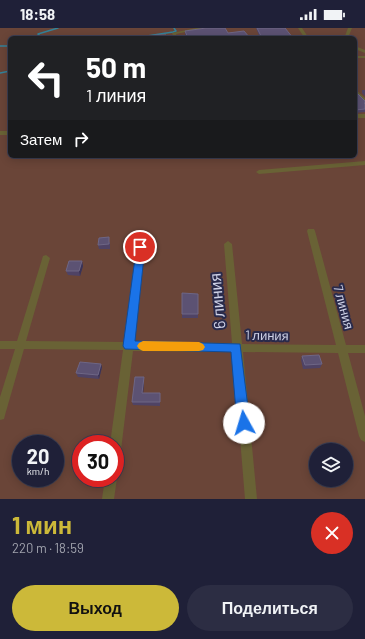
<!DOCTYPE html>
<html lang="ru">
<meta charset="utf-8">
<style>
body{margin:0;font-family:Barlow,sans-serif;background:#2c2d43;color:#f1f3f6;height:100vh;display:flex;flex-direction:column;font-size:15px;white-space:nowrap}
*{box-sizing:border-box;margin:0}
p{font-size:13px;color:#a1a3ae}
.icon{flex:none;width:22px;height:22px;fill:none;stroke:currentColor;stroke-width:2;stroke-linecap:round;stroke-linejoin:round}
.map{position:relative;height:471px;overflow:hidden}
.side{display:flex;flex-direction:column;background:#1f2038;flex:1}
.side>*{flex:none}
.top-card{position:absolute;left:8px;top:8px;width:349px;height:122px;border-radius:6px;box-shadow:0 2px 10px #0003,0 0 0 1px #3c3e53;background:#202124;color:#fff;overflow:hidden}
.buttons{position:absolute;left:309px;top:415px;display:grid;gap:8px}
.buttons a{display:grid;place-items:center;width:44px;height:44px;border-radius:50%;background:#1f2038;box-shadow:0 2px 10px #0003,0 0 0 1px #3c3e53;font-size:20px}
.speed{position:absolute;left:12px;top:407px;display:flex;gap:8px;font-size:20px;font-weight:700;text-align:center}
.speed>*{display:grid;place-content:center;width:52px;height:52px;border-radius:50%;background:#1f2038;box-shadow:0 2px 10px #0003,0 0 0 1px #3c3e53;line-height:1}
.speed small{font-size:10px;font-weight:400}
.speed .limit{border:6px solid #d22;background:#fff;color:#111}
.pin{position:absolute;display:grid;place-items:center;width:34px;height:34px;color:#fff;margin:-17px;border:2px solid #fff;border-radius:50%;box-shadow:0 1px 4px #0007}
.me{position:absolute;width:44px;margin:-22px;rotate:354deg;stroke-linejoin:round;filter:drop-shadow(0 0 3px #0008)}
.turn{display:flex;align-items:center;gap:14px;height:84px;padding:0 12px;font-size:18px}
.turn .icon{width:52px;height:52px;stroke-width:2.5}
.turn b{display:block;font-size:28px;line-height:34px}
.then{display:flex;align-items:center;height:38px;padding:0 12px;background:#0003;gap:8px;font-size:15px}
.round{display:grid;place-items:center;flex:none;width:42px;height:42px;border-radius:21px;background:#2c2d43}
.head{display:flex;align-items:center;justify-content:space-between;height:68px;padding:0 12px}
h1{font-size:24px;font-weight:700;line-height:30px;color:#ccb939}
.button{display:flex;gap:8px;margin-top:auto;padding:8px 12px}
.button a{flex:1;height:46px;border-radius:24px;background:#ccb939;color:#111;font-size:16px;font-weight:700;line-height:46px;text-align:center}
.button a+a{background:#2c2d43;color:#f1f3f6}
.status{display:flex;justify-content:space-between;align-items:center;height:28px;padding:0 20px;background:#1f2038;direction:ltr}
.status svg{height:11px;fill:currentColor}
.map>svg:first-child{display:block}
</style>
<div class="status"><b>18:58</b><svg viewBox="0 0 49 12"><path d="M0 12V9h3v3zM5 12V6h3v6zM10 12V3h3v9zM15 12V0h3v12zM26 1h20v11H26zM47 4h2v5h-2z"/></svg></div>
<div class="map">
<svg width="365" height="471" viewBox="0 0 365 471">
<rect width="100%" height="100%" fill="#292a4b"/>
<path fill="#6a4538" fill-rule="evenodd" d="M0,0h365v471h-365zM10,10h345v118h-345v-56h-3l3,-1zM21,416h34v34h-34zM81,416h34v34h-34zM316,422h30v30h-30z"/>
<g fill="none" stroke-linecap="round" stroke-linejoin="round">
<path stroke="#33839a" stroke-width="1.5" d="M33,10l6,-3 -1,-1 20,-6
M134,10l39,-6 3,-1 -2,-3
M0,18h10
M0,45l10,-2"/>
<path fill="#696235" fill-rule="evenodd" d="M196,0h8l-28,6 2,4h-4l-2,-5z
M298,0h4l6,9 37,-1 3,-8h4l-4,10h-56l12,-1z
M355,18l10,4v3l-10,-4z
M355,28h10v2h-10z
M355,61l10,9v5l-10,-10z
M355,86h10v4h-10z
M0,103h10v4h-10z
M365,133v4l-106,9 -3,-2 3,-2z
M308,201h6l1,2 31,114h19v8h-17l17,63v26l-4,-2 -2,-4 -21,-83 -95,-1 14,147h-12l-12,-147 -100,-1 -12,99 -2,4 -4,2v-12h-5l13,-94 -99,-1 -19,66 -1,4 -4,1v-23l15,-48h-15v-8h17l26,-85 3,-1 4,3 -24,83 98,1 13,-95 4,-3 4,3 -12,95 99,1 -8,-99 4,-3 4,3 10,100 94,1 -29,-114z
M115,446l2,4 -3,21h-12l3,-21h10z"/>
</g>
<path fill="#4f4365" d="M256,0h29l8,10h-33z
M185,3l43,2 22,5h-63l-2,-4z
M362,62h3v6l-3,-3z
M355,63l10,10v11l-10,1z
M110,214v7h-11l-1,-4z
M82,233l1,5 -3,10 -12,-1 -2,-4z
M182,265l16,1v24h-16z
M302,328l20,8 -2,4 -17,1 -2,-9z
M102,339l-3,12 -21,-2 -2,-4z
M144,349v4l-1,12 17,4v9l-27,-1 -1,-3z"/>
<path fill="#3a3255" d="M82,233l1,5 -3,10 -1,-5z
M101,336l1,3 -3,12 -1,-4z
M144,349v4l-1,16 -1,-4z"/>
<path fill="#5c5273" stroke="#6e6685" d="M206,0h19l3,5 16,-2 6,7h-28l-2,-2h-16v2h-16l-3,-7z
M257,0h28l8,10h-31z
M155,7h11l1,3h-11z
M355,63l10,10v2h-1l1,1v5l-10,1z
M109,209v7l-11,1 1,-7z
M69,233h13l-3,10h-13z
M182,265l16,1v20h-16z
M319,327l3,9 -17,1 -3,-9z
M80,334l21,2 -3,11 -22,-2z
M135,349h9l-2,16h18v9h-28z"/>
<path fill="#1a73e8" stroke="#114b97" d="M137,216h3l5,3 -10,94 105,3 10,79 -2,4 -4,2 -5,-2 -2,-4 -6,-71 -106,-3 -2,-3z"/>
<path fill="#f59e0b" d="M143,313l56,1 4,2 2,3 -2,3 -4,1h-56l-4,-2 -2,-3 2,-3z"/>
<g text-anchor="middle" stroke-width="4" stroke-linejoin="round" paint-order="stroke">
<g font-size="13" fill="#ced1e6" stroke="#292a4b">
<text transform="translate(344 279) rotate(75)" y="5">7 линия</text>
<text transform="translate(267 307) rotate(1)" y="5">1 линия</text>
</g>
<g font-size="16" fill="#ced1e6" stroke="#292a4b">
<text transform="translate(217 273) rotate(-95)" y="6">6 линия</text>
</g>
</g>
</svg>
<div class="buttons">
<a><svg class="icon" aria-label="layers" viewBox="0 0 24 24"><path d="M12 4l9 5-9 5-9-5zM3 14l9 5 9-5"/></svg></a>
</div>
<div class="speed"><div>20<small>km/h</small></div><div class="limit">30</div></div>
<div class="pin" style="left:140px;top:219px;background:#d93025"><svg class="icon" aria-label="arrive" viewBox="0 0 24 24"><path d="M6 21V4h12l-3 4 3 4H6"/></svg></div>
<svg class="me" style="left:244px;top:395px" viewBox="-20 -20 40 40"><circle r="19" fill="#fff"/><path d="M0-13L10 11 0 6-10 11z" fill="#1a73e8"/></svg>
<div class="top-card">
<div class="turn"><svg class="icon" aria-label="left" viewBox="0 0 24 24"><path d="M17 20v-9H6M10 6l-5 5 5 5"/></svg><div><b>50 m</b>1 линия</div></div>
<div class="then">Затем<svg class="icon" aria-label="right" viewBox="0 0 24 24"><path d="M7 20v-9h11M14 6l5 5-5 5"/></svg></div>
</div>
</div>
<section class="side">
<div class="head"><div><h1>1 мин</h1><p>220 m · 18:59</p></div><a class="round" style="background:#d93025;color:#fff"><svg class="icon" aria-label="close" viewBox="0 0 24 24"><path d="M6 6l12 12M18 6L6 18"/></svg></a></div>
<div class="button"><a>Выход</a><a>Поделиться</a></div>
</section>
